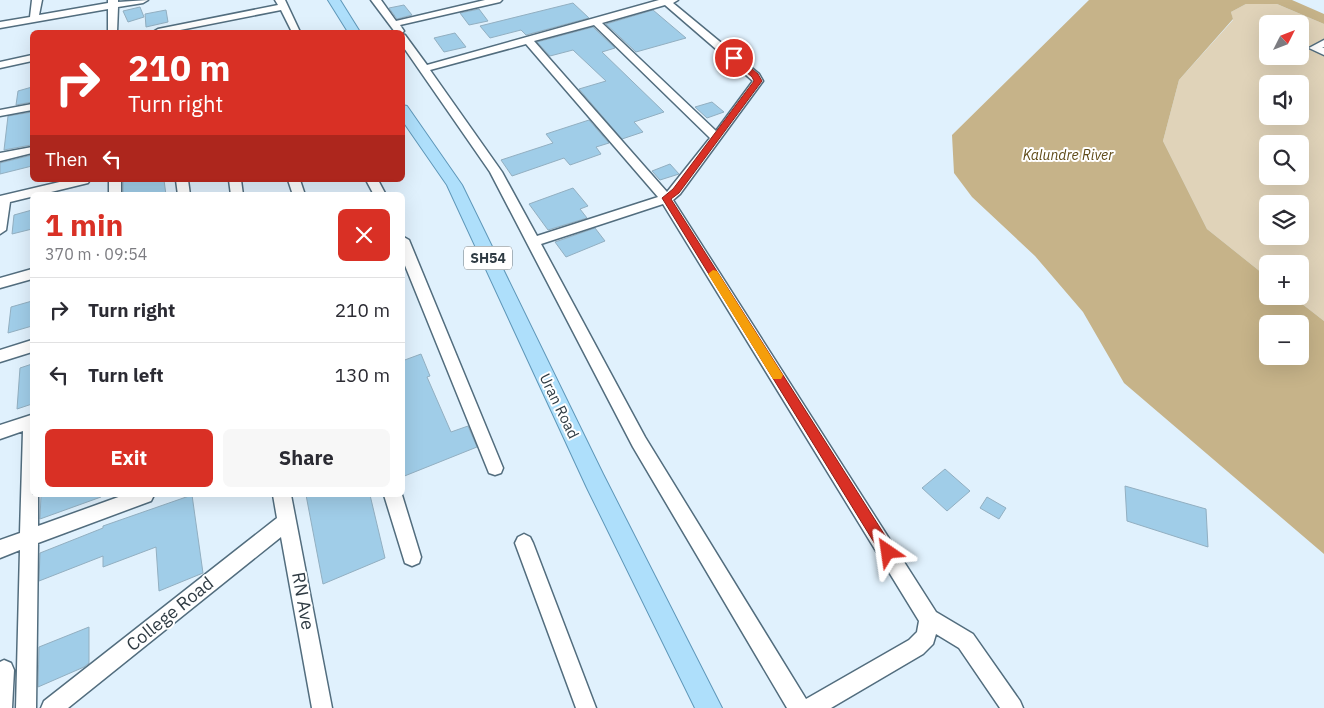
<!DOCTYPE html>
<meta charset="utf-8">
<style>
body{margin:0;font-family:"IBM Plex Sans",sans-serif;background:#f7f7f7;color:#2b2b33;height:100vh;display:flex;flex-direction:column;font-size:19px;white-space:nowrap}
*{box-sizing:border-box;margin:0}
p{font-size:16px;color:#7c7c81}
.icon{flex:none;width:28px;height:28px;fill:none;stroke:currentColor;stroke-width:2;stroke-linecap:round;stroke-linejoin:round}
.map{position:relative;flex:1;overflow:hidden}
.sheet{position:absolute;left:30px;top:192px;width:375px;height:305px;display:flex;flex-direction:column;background:#fff;border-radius:8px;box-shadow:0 5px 20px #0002}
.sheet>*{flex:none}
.top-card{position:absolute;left:30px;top:30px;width:375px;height:152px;border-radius:8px;box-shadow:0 5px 20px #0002;background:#d93025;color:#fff;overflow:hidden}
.needle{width:32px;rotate:48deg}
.controls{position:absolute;left:1259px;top:15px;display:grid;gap:10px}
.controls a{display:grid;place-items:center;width:50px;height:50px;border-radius:8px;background:#fff;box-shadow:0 5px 20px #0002;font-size:25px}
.pin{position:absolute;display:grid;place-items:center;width:42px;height:42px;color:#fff;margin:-21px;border:2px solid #fff;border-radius:50%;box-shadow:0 1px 5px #0007}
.me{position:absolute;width:55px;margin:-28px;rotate:328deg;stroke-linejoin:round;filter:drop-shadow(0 0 4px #0008)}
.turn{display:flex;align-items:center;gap:18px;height:105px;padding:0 15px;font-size:22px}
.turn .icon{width:65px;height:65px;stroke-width:2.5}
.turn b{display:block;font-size:35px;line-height:42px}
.then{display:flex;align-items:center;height:48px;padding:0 15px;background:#0003;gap:10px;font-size:19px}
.round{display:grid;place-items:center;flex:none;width:52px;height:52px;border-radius:8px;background:#f7f7f7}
.summary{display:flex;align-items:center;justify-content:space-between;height:85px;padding:0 15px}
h1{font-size:30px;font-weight:800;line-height:38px;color:#d93025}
.primary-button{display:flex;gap:10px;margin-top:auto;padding:10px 15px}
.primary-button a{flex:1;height:58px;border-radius:8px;background:#d93025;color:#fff;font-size:20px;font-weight:800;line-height:58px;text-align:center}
.primary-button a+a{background:#f7f7f7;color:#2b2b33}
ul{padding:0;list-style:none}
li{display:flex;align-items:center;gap:15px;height:65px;padding:0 15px;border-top:1px solid #e1e1e2}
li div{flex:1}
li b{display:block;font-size:19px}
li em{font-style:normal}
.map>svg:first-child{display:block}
</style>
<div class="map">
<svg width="1324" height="708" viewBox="0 0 1324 708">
<rect width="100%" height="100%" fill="#e0f1fd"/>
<path fill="#e0d3b9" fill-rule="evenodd" d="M1246,4h31l47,20v297l-32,-25h8v-32h-32l-1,13 -60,-48 -44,-88 16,-61 54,-60 -2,-8zM1268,24h32v32h-32zM1268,84h32v32h-32zM1268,144h32v32h-32zM1268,204h32v32h-32z"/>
<path fill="#c6b389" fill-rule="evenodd" d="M1089,0h203l32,14v10l-47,-20h-31l-15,8 2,7 -54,61 -16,61 44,88 60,48 1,19h24l32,25v233l-200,-171 -41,-71 -48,-56 -63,-59 -18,-24 -2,-38zM1268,324h32v32h-32z"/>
<path fill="#a0cde8" stroke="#92afc1" d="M573,3l16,15 -63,17 -5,-5 -31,8 -10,-12z
M404,5l8,10 -15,4 -8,-11z
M140,7l4,10 -16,5 -5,-11z
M479,9l9,12 -19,4 -9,-12z
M166,10l2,12 -22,5 -1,-13z
M653,10l33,28 -50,14 -30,-28z
M593,27l22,21 -13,4 62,60 -30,10 9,10 -21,7 -43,-50 27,-8 -33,-31 -23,6 -13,-14z
M455,33l11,14 -22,5 -10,-14z
M32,87v15l-16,3 2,-14z
M712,102l12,10 -17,6 -12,-11z
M32,112l-1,33 -27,5 4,-34z
M589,120l20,23 -13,4 5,7 -31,11 -6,-7 -52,18 -11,-16 52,-17 -7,-9z
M32,155v11l-32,8v-11z
M670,164l9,10 -19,6 -8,-9z
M123,180h41l2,15h-43z
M573,188l15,18 -8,3 7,9 -39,12 -19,-26z
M32,210v19l-20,5 2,-19z
M595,228l10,13 -39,16 -11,-15z
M32,301v25l-24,7 3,-26z
M421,354l9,22 -3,1 24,55 17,-6 9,21 -75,30v-116z
M32,364v40l-15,5 3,-41z
M945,469l25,22 -23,20 -25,-23z
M1125,486l81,23 2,38 -81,-26z
M41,495h60v2l-61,22z
M192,495l11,78 -44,18 -3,-44 -53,20v-11l-64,25 1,-28 63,-25v-2z
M306,495h64l15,63 -62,26z
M987,497l19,11 -7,11 -19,-11z
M89,627v36l-5,4 -46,20 1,-40z"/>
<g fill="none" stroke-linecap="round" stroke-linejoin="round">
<defs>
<path id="minor" d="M32,0h10l-3,15 69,-12v-3h10v2l30,-2 -5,3 -25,4 -1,25h-9v-23l-108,19v-6l30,-5z
M275,0h10l15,32h-8l-11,-22 -111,22h-17l5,-3 120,-24z
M371,0h10l15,21 89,-21h17l-2,2 -100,23 4,6 -2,2 -7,-1z
M659,0h19l-5,3 86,71 4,7 -83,113 -7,6 263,412 37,22 47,67 3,7h-23l-41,-60 -23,-14 -3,10 -10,10 -92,54h-44l-154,-261 -143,-275 -88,-127v-11l3,1 22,30zM665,5l88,76 -37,50 -114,-108zM594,25l116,113 -43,54 -133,-151zM526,44l132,153 -121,39 -35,-64 -72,-102zM663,204l256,417 -2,11 -8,8 -103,59 -161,-262 -104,-193z
M1324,40v7l-2,1h2v7l-15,-7z
M32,55v6l-32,7v-6z
M32,104v6l-32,6v-6z
M32,147v6l-32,8v-8z
M68,180h22l-2,3 -78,19 -4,28 -6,4v-38z
M109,180h12v15h-12z
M176,180h12l2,15h-12z
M229,180h12l2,15h-12z
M288,180h12l5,15h-12z
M366,180h12l8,15h-12z
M402,236l7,4 94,228 -2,5 -6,2 -6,-2 -2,-5 -85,-210z
M32,269v10l-32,9v-10z
M32,340v12l-32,10v-12z
M31,415l1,80h6v31l86,-31h30l-3,6 -113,42 -2,165h-20l4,-158 -20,8v-18l20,-7 3,-102 -23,8v-14z
M273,495h18l41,213h-20l-31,-171 -213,171h-27l3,-7 233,-183z
M384,495h18l19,62 -2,6 -7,3 -7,-3z
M524,534l6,3 3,6 63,165h-20l-61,-165 3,-6z
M4,660l7,3 3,7 -2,38h-12v-46z"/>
<path id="major" d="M328,0h12l20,32h-12z
M402,105l5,1 55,79 141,289 119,234h-27l-108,-220 -140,-303 -45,-65z"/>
</defs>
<use href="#minor" stroke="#526d7e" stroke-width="3"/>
<use href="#major" stroke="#5e97b9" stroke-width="2"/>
<use href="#minor" fill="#fff" fill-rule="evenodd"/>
<use href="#major" fill="#aedffb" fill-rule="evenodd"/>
</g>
<path fill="#d93025" stroke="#8d1f18" d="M731,56h6l21,18 4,7 -83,112 -8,6 222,349 2,4 -2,5 -5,2 -5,-2 -221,-359 11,-9 81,-108 -2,-4 -21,-18z"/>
<path fill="#f59e0b" d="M713,270l4,1 64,101 2,3 -2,4h-8l-65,-105z"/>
<g text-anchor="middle" stroke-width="4" stroke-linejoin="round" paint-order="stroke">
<g font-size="14" font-style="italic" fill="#5f4a17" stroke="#fff">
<text x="1068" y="160">Kalundre River</text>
</g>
<rect fill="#fff" stroke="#6d767b" stroke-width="1" x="464" y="246.5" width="48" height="23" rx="4"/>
<g font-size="14" font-weight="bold" fill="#2f3b43">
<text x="488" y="263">SH54</text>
</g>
<g font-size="15" fill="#2f3b43" stroke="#fff">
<text transform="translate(559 406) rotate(64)" y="5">Uran Road</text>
</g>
<g font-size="18" fill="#2f3b43" stroke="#fff">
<text transform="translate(303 601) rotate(80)" y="6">RN Ave</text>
<text transform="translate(170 614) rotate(-39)" y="6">College Road</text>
</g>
</g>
</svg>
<div class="controls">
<a><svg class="needle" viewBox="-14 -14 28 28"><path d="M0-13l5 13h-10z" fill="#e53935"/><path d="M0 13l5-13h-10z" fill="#7c7c81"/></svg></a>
<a><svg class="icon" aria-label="sound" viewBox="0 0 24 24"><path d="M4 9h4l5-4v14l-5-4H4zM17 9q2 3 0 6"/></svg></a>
<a><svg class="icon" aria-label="search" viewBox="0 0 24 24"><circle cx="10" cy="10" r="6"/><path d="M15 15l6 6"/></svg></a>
<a><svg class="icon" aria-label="layers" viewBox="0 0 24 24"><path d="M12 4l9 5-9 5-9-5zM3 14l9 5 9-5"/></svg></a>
<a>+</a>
<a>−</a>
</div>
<div class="pin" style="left:734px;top:58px;background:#d93025"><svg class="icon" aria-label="arrive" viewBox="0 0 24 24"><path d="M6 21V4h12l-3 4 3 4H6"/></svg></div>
<svg class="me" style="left:888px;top:552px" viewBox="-20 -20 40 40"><path d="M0-17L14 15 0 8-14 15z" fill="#d93025" stroke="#fff" stroke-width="4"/></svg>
<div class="top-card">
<div class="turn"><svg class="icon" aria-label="right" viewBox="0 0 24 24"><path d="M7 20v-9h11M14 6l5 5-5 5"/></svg><div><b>210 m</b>Turn right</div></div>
<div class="then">Then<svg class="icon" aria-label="left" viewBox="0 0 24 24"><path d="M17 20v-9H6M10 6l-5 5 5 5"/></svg></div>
</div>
<section class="sheet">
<div class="summary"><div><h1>1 min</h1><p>370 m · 09:54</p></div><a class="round" style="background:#d93025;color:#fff"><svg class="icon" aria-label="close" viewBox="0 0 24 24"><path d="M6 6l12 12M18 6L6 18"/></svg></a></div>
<ul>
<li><svg class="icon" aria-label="right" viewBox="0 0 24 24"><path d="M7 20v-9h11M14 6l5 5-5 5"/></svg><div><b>Turn right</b></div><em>210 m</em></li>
<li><svg class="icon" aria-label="left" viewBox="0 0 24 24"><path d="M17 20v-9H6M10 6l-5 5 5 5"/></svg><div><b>Turn left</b></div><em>130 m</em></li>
</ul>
<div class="primary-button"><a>Exit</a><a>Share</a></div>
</section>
</div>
